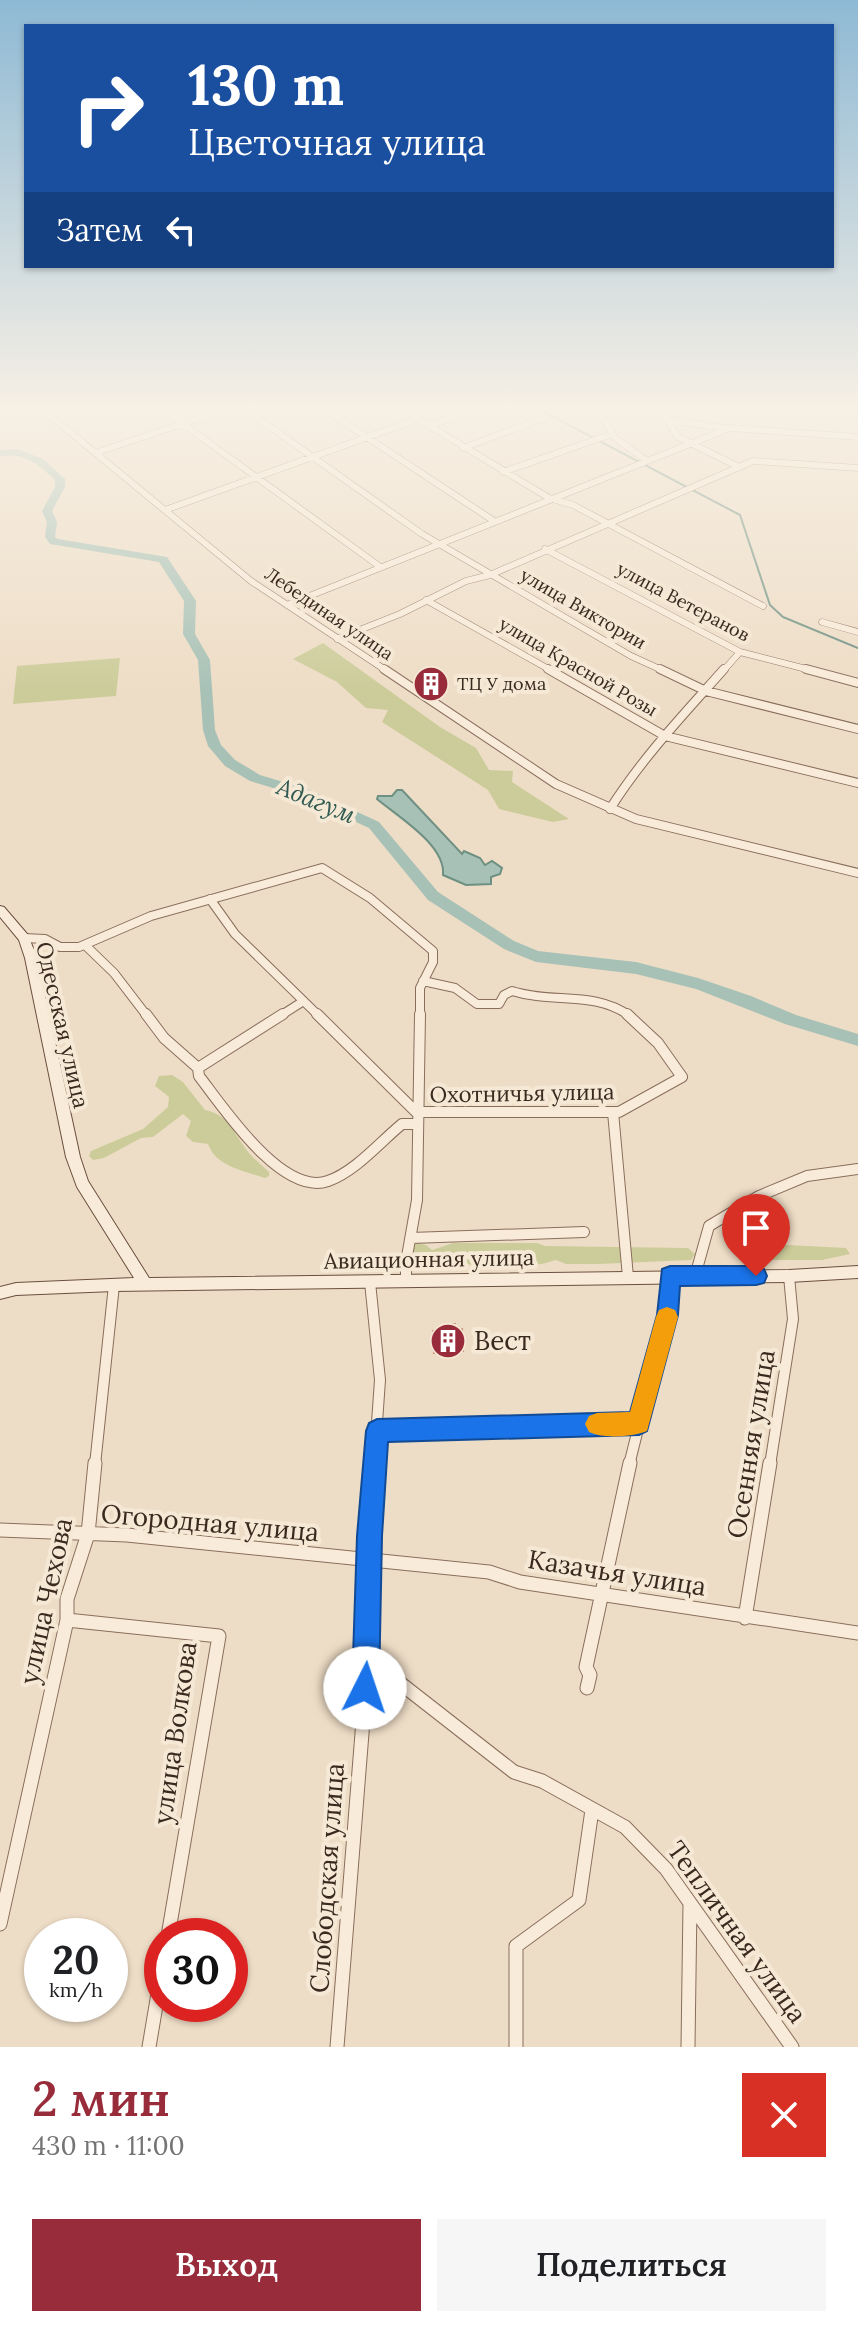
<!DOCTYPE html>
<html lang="ru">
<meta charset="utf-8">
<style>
body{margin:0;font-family:Lora,serif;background:#f6f6f6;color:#202124;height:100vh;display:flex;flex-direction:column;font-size:30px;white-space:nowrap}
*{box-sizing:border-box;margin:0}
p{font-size:26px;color:#757577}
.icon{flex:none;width:44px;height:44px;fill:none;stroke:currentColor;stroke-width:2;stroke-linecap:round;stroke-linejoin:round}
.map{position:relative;height:2047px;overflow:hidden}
.panel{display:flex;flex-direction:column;background:#fff;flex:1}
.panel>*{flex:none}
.hud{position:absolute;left:24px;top:24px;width:810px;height:244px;border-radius:0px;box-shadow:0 2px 6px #0004;background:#1a4fa0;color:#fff;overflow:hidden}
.speed{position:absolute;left:24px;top:1918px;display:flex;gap:16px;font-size:40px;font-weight:700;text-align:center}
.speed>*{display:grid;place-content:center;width:104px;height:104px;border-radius:50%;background:#fff;box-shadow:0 2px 6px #0004;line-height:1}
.speed small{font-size:20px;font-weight:400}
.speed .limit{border:12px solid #d22;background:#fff;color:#111}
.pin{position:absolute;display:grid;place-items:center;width:68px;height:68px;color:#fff;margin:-82px -34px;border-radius:50% 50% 50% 0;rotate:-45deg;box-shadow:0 0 8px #0007}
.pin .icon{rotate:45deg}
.me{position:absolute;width:88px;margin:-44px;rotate:4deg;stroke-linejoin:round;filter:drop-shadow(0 0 6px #0008)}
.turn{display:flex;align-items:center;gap:28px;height:168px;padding:0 32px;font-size:36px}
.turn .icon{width:104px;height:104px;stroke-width:2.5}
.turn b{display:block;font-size:56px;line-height:68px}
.then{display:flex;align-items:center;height:76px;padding:0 32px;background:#0003;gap:16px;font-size:30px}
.round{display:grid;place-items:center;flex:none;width:84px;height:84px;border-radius:0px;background:#f6f6f6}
.summary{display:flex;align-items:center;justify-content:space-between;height:136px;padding:0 32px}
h1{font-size:48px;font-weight:600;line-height:60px;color:#982c3a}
.primary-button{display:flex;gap:16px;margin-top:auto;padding:16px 32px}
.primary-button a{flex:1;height:92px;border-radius:0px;background:#982c3a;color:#fff;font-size:32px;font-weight:600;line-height:92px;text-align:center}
.primary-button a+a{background:#f6f6f6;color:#202124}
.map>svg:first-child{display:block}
</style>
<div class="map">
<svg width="858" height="2047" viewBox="0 0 858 2047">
<rect width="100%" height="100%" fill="#eeddc6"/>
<path fill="#cccc9a" d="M323,643l117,84 36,21 13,22 24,1 -1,11 57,37 -16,3 -54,-13 -11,-19 -106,-68 6,-12 -22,-2 -29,-26 -44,-23z
M120,658l-4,38 -103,8 4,-38z
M172,1075l11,7 22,28c23,4 28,22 41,39 6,9 16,16 23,23v4l-4,2c-20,-7 -49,-11 -57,-34l-15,-2 -7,-6 5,-15 -8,-7 -30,23 -12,1 -37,20 -11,2 -4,-4 2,-5 52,-22 25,-22 1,-10 -14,-11 4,-10z
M417,1243l9,2 6,5 21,-7h84l8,3 143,2 7,6 -4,6 -93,4h-32l-10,-4 -14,4 -58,2 -47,-5 -18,6 -7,-3 1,-19z
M768,1244l78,4 4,6 -28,6h-50l-7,-7z"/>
<path fill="#a7c1b6" stroke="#6e9083" stroke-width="2" d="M397,790h5l60,64 2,-3 16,7 5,7 7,-4 10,7 -2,6 -9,3v7l-25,1 -23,-10c3,-30 -46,-59 -66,-76l1,-3h14z"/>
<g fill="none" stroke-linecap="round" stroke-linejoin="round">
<path stroke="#6e9083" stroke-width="2" d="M531,405l209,110 30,90 13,12 75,31"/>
<path fill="#a7c1b6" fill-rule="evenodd" d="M18,449l25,10 22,20v8l-13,24 5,11 -2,15 3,2 109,18 29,44 -1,33 15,26 5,70 6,15 14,15 25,15 50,15 69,32 59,70 76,49 24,10 98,11 62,16 53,18 45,19 62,19v12l-73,-22 -89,-35 -60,-15 -100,-12 -32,-13 -76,-49 -59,-72 -69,-32 -50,-15 -25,-15 -17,-20 -5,-16 -5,-70 -15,-26 1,-33 -25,-39 -109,-18 -5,-7 2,-15 -5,-11 13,-24v-7c-17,-17 -31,-27 -55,-24v-6z"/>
</g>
<path fill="#cc937c" d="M456,1323v6l7,-1 1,24 -31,2 -1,-24 14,-1v-5z"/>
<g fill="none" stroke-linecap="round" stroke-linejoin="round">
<defs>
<path id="minor-far3" d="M37,405l214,176 136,90
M162,405l21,19 196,142
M318,405l176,116
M395,405l154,93 24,7 190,101
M596,405l19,33 31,22
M657,405l21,32 61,30
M808,405l50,3
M666,420l60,8
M429,426l58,-21
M463,448l83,-31
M95,453l144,-48 183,129 209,122 33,15
M503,472l106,-37
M165,510l253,-91
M545,549l195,103 74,19
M426,600l126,71
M287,605l443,-177 128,9
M822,622l36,10
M337,639l63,-25 66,-33 24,-6 263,-114 105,7
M723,671l17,-19"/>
<path id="minor-far2" d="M384,669l172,115 80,35 222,54
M548,669l117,67 193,47
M660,669l46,22 152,38
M806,669l52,14
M610,809c32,-51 74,-95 114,-140
M210,899l25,35 84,82
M24,938l21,1 15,8h19l72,-31 171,-48 48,30 63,53v11l-13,26v28
M85,945l29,28 33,43
M423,981l32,7 22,16h22l5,-9 8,-4c41,13 81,-1 118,25
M280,1016l22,-14"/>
<path id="minor-far1" d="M146,1014l18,24 34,30 1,8c24,31 83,121 129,105 27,-9 52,-39 74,-57h14
M317,1014l99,98h203l63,-35 -24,-34 -31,-29
M198,1068l85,-54
M613,1112l15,165
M411,1238l173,-6
M695,1276l14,-50 50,-30 48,-20 51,-7
M370,1282l10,98 -6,85
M406,1282v-20l11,-62 3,-186
M377,1431l262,-8
M95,1465l19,-180
M629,1465l33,-132 8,-57
M770,1465l23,-146 -4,-43"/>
<path id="minor" d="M0,1530l127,5 362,37 31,10 338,51
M745,1618l25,-155
M67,1620l152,16 -51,300
M368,1658l146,114 28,9 83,46 41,42 126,178
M587,1688l3,-13 -4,-8 44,-204
M0,1924l67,-304v-21l21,-65 7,-71
M149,2047l13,-77
M337,2047l31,-389v-99l6,-96
M516,2047v-101l63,-46 13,-90
M688,2047l2,-143"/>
<path id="secondary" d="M0,906l4,1 24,28 9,23 43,199 8,24 61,97 640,-8 69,-4v12l-69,4 -675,9 -98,4 -16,4v-12l16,-4 118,-5 -57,-91 -11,-30 -41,-199 -6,-18 -19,-23z"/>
</defs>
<use href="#minor-far3" stroke="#896e5c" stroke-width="7"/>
<use href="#minor-far2" stroke="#896e5c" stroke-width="10"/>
<use href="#minor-far1" stroke="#896e5c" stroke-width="12"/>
<use href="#minor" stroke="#896e5c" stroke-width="15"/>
<use href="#secondary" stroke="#6b4f3f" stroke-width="2"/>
<use href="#minor-far3" stroke="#f9ebd9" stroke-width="6"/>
<use href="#minor-far2" stroke="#f9ebd9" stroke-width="8"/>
<use href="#minor-far1" stroke="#f9ebd9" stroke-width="10"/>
<use href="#minor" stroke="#f9ebd9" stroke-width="13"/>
<use href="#secondary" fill="#f9ebd9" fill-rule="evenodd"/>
</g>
<linearGradient id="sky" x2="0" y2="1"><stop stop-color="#8eb9d4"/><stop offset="0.59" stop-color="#f7f0e5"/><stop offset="1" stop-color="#f7f0e5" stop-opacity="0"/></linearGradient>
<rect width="858" height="692" fill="url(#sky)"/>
<path fill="#1a73e8" stroke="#114b97" stroke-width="2" d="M670,1266h86l8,3 3,7 -3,7 -8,2 -76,1 -2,29 -31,116 -8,4 -251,7 -6,94 -3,152 -4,9 -10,4 -9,-4 -4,-9 5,-152 9,-105 3,-8 8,-4 253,-7 27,-97 5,-46z"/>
<path fill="#f59e0b" d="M667,1307l8,3 3,7 -31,114c-15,6 -43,8 -58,1l-4,-8 4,-8 8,-3 33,-1 26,-95 3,-7z"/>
<defs>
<symbol id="building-disc" viewBox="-11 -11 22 22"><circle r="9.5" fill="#982c3a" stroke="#f5e8d5"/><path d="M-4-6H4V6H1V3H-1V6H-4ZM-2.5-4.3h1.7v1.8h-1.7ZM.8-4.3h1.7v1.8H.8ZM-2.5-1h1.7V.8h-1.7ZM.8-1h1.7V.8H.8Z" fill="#fff"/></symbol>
</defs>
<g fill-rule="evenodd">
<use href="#building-disc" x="411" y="664" width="40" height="40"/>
<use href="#building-disc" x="428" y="1321" width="40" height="40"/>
</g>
<g text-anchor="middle" stroke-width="8" stroke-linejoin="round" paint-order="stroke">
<g font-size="18" fill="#39291f" stroke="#f5e8d5">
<text transform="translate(683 602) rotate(28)" y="6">улица Ветеранов</text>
<text transform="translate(583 609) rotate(30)" y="6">улица Виктории</text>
<text transform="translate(329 614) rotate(34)" y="6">Лебединая улица</text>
<text transform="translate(578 667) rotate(30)" y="6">улица Красной Розы</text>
</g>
<g font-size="18" fill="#39291f" stroke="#f5e8d5" text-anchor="start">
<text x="457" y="690">ТЦ У дома</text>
</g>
<g font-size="22" fill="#39291f" stroke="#f5e8d5">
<text transform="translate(63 1025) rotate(77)" y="8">Одесская улица</text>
<text transform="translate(522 1093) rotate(-1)" y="8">Охотничья улица</text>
<text transform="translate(429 1259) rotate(-1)" y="8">Авиационная улица</text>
</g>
<g font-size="24" font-style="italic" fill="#2f5951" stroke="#f5e8d5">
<text transform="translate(316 801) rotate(22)" y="8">Адагум</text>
</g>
<g font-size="26" fill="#39291f" stroke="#f5e8d5" text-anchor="start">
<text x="474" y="1350">Вест</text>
</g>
<g font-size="26" fill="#39291f" stroke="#f5e8d5">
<text transform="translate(751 1444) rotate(-81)" y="9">Осенняя улица</text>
<text transform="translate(210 1523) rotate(5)" y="9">Огородная улица</text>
<text transform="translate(617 1573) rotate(9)" y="9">Казачья улица</text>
<text transform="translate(46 1601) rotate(-78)" y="9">улица Чехова</text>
<text transform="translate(175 1733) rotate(-82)" y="9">улица Волкова</text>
<text transform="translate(327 1878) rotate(-86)" y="9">Слободская улица</text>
<text transform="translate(737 1932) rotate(54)" y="9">Тепличная улица</text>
</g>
</g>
</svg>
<div class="speed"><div>20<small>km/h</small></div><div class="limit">30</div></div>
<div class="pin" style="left:756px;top:1276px;background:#d93025"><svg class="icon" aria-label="arrive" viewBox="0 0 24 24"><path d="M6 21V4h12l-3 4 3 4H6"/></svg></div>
<svg class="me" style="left:365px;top:1688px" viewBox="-20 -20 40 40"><circle r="19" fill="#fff"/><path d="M0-13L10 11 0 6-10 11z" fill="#1a73e8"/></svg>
<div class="hud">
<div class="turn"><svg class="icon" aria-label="right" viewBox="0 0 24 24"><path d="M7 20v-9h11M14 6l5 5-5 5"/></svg><div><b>130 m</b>Цветочная улица</div></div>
<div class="then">Затем<svg class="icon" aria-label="left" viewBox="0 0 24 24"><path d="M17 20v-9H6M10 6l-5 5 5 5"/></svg></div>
</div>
</div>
<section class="panel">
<div class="summary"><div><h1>2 мин</h1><p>430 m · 11:00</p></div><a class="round" style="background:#d93025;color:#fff"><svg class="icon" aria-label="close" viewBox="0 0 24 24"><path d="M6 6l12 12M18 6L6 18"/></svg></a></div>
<div class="primary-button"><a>Выход</a><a>Поделиться</a></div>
</section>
